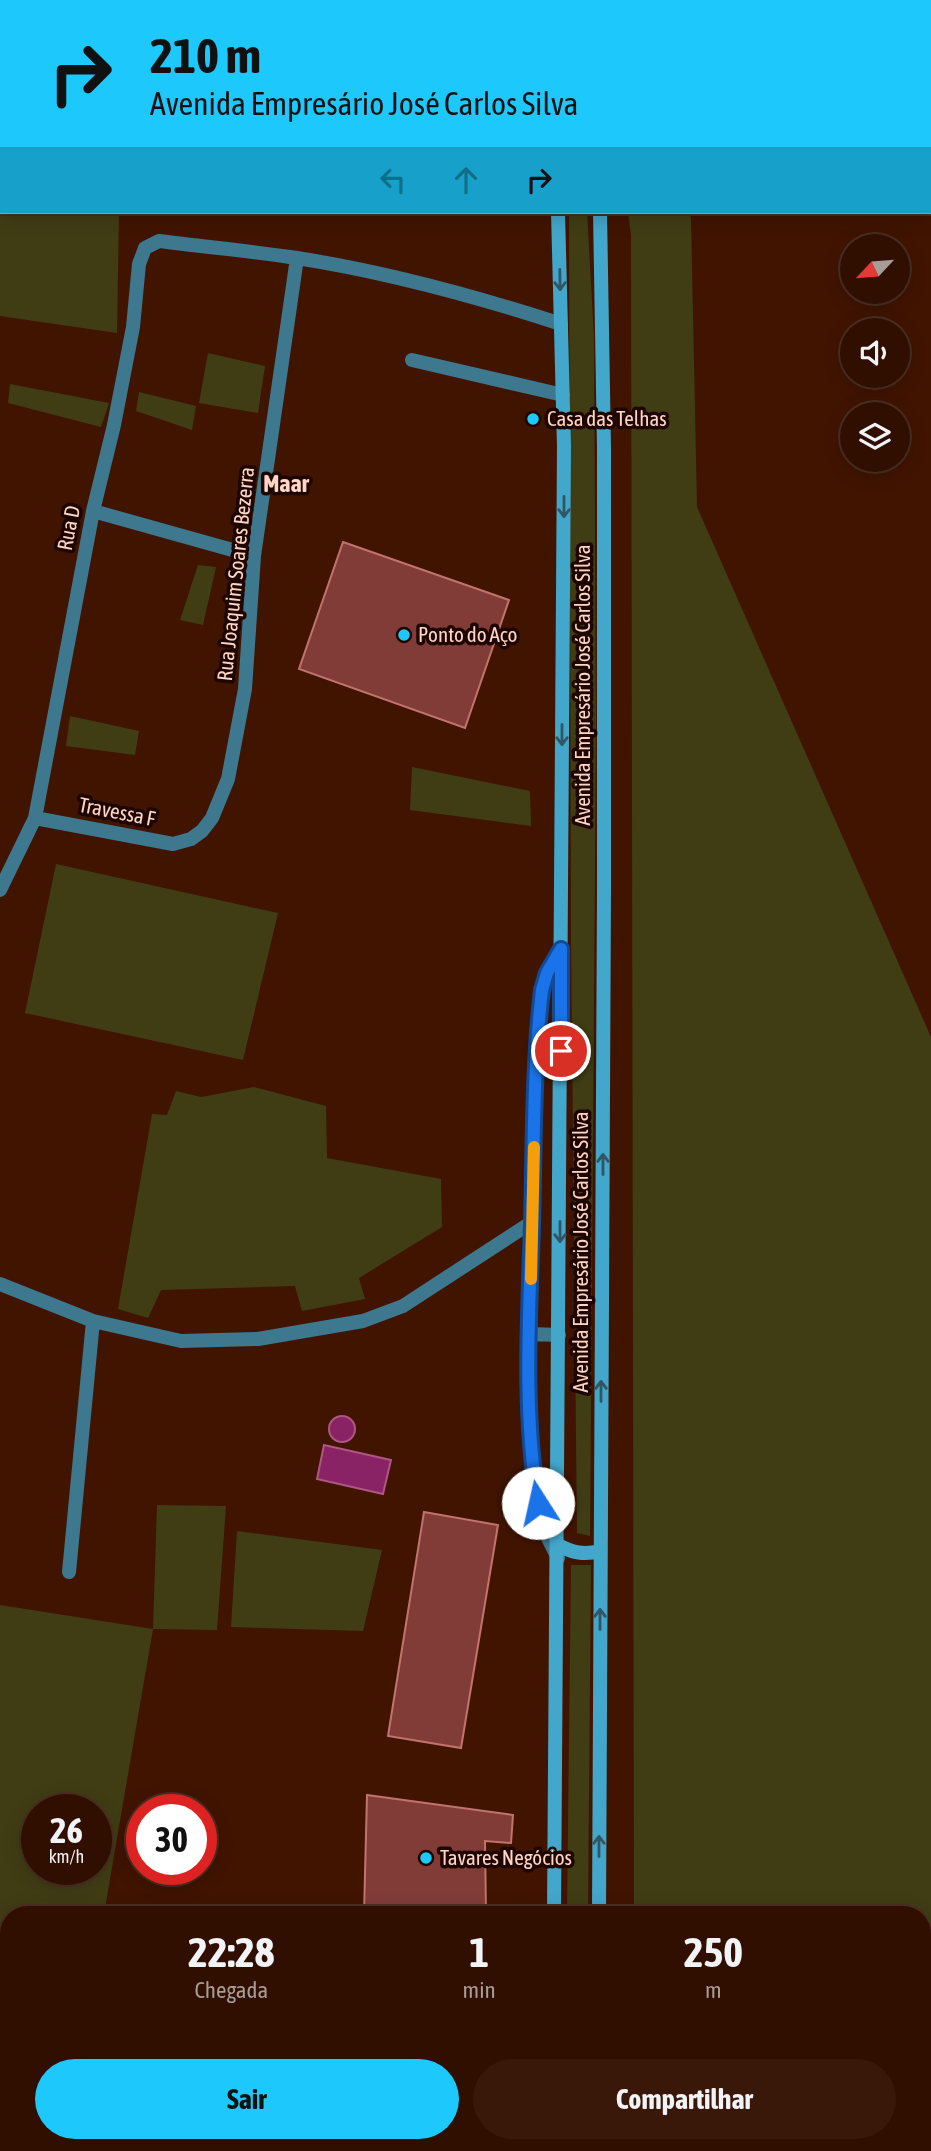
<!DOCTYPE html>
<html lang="pt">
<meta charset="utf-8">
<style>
body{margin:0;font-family:"Asap Condensed",sans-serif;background:#39180a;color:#f1f3f6;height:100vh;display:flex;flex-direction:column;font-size:26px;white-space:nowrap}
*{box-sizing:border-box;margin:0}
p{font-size:23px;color:#a89c99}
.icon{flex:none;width:38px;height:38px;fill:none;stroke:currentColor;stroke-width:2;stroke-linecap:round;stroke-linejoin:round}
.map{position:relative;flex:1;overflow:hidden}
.drawer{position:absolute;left:0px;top:1906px;width:931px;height:247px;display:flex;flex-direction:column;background:#310f00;border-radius:28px 28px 0 0;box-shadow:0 4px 18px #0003,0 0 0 2px #4c2f22}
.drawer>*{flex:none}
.guide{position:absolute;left:0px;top:0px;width:931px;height:214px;box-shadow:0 4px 18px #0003,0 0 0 2px #4c2f22;background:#1dc9fc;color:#111;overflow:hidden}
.needle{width:46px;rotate:244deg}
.buttons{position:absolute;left:840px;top:234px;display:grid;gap:14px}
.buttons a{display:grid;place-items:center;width:70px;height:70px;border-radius:50%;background:#310f00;box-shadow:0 4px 18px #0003,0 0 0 2px #4c2f22;font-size:35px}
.speed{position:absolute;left:21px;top:1794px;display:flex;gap:14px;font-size:35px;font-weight:700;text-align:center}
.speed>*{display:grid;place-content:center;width:91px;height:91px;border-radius:50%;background:#310f00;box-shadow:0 4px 18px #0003,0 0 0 2px #4c2f22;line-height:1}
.speed small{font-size:18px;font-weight:400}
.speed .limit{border:10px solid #d22;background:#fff;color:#111}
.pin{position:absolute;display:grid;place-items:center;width:60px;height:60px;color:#fff;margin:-30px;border:4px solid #fff;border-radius:50%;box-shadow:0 2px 7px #0007}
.me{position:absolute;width:77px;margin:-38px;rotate:350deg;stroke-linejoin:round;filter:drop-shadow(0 0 5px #0008)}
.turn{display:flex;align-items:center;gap:24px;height:147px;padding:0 35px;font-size:32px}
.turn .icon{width:91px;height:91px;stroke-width:2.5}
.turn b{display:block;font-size:49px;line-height:60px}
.lanes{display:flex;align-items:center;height:66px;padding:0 35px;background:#0003;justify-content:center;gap:35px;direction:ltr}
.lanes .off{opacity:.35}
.eta{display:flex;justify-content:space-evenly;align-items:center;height:119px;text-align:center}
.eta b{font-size:42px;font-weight:700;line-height:49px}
.primary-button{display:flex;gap:14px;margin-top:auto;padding:14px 35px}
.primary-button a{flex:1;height:80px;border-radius:42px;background:#1dc9fc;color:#111;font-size:28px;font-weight:700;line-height:80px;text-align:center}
.primary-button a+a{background:#39180a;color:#f1f3f6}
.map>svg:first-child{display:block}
</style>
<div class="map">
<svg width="931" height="2151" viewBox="0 0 931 2151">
<rect width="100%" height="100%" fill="#411400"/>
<path fill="#403d15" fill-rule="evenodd" d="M0,0h474l1,2h-473v210h117l-2,121 -117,-17z
M569,212h18l7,125 2,394 -6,805 -13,-3 -6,-589z
M628,212h61l2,6 6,289 234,530v1114h-297v-7h288v-230h-288l-3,-1679z
M208,353l57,13 -7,47 -59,-10z
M10,384l99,19 -8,24 -93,-24z
M139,392l57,14 -4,24 -56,-19z
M198,565l18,2 -13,58 -23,-5z
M70,716l69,15 -4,24 -69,-9z
M412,767l118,24 1,35 -121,-16z
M56,864l222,49 -35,147 -218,-47z
M254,1087l72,19 1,52 114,21 1,48 -83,51 6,21 -63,12 -7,-25 -134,4 -13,28 -30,-9 34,-195 15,1 9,-24 25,6z
M157,1505l69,1 -9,124 -64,-1 -49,285h-95v153h-2l-7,46v-508l153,24zM37,1810h59v59h-59z
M237,1531l145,19 -19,81 -132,-4z
M571,1565h20l-3,349h-21z"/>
<path fill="#8a2266" stroke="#ac5882" stroke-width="2" d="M329 1429a13 13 0 1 1 26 0a13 13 0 1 1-26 0Z
M324,1445l67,15 -8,34 -66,-15z"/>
<path fill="#823c38" stroke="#c0746d" stroke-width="2" d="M343,542l166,58 -44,128 -166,-59z
M424,1512l74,13 -37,223 -73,-12z
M367,1795l146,20 -2,28 -26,-2 1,73h-122z"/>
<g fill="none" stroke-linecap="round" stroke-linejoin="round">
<path stroke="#3d788e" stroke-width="14" d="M412,360l151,35
M93,511l161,45
M35,818l138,26 18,-5 11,-8 10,-13 16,-39 17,-90 9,-133 43,-298
M0,890l35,-72 58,-307 21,-86 19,-98 6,-63 6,-16 14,-7c46,6 93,10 138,17 90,14 178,38 264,66
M0,1284l93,37 88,20 77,-2 105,-18 40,-15 129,-84
M530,1334l29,1
M558,1558l-10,-20 -10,-35 -6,-37 -3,-74 6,-282 5,-102 7,-35 14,-24
M69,1572l24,-251"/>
<path stroke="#42a7cb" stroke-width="14" d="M501,0l1,2
M545,0l1,2
M558,1545c15,8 26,10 42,6
M554,1914l10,-1468 -6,-234
M599,1914l5,-1024v-442l-4,-236
M552,2151v-7
M598,2151v-7"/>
</g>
<defs><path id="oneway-shaft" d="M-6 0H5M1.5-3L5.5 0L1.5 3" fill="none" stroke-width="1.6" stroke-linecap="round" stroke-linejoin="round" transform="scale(1.75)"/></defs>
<g stroke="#305666">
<use href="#oneway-shaft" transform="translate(560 280) rotate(89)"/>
<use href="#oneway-shaft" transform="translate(564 507) rotate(90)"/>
<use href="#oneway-shaft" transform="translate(562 735) rotate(90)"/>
<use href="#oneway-shaft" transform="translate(603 1164) rotate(-90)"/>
<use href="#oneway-shaft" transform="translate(560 1232) rotate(90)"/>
<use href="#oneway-shaft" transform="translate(601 1391) rotate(-90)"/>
<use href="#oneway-shaft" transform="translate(600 1619) rotate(-90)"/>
<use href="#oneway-shaft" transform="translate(599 1846) rotate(-90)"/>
</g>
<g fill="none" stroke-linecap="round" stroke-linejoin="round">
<defs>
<path id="route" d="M538,1503c-15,-92 -9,-186 -6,-278 2,-78 1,-157 10,-235l5,-17 14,-24v102"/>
</defs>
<use href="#route" stroke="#114b97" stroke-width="18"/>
<use href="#route" stroke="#1a73e8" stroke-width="12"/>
<path stroke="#f59e0b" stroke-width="12" d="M531,1279l3,-132"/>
</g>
<g fill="#1dc9fc" stroke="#1e0500" stroke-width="2.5">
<circle cx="533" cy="419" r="7"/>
<circle cx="404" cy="635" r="7"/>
<circle cx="426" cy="1858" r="7"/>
</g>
<g text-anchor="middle" stroke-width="7" stroke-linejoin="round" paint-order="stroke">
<g font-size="21" fill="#fdd6c5" stroke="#1e0500" text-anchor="start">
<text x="547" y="426">Casa das Telhas</text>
<text x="418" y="642">Ponto do Aço</text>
<text x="440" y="1865">Tavares Negócios</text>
</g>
<g font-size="21" fill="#fdd6c5" stroke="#1e0500">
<text transform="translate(69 528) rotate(-79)" y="7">Rua D</text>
<text transform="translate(236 574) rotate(-84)" y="7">Rua Joaquim Soares Bezerra</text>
<text transform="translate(583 685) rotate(-90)" y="7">Avenida Empresário José Carlos Silva</text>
<text transform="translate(117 812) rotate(11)" y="7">Travessa F</text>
<text transform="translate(581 1252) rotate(-90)" y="7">Avenida Empresário José Carlos Silva</text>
</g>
<g font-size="24" font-weight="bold" fill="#fdd6c5" stroke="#1e0500">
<text x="286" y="492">Maar</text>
</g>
</g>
</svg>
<div class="buttons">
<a><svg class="needle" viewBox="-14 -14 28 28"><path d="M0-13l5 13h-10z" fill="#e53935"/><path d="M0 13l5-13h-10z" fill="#a89c99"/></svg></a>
<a><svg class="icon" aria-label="sound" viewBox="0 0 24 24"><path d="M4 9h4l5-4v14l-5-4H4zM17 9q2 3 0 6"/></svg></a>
<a><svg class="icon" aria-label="layers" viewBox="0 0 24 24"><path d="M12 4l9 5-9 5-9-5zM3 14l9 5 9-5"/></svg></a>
</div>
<div class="speed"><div>26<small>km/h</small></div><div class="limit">30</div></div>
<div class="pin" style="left:561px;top:1051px;background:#d93025"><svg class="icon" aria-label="arrive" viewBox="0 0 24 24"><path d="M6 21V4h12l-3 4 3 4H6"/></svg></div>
<svg class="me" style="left:538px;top:1503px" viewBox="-20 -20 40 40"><circle r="19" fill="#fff"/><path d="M0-13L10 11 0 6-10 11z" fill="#1a73e8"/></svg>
<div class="guide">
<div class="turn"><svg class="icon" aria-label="right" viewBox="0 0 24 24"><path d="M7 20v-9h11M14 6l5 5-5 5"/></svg><div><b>210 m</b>Avenida Empresário José Carlos Silva</div></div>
<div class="lanes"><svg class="icon off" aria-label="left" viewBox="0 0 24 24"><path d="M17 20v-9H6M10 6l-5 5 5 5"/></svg><svg class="icon off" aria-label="ahead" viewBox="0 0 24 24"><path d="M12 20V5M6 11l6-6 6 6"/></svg><svg class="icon" aria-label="right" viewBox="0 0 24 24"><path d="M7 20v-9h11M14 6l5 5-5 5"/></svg></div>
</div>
<section class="drawer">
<div class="eta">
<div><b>22:28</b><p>Chegada</p></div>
<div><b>1</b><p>min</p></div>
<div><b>250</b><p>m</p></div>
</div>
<div class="primary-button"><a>Sair</a><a>Compartilhar</a></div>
</section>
</div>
